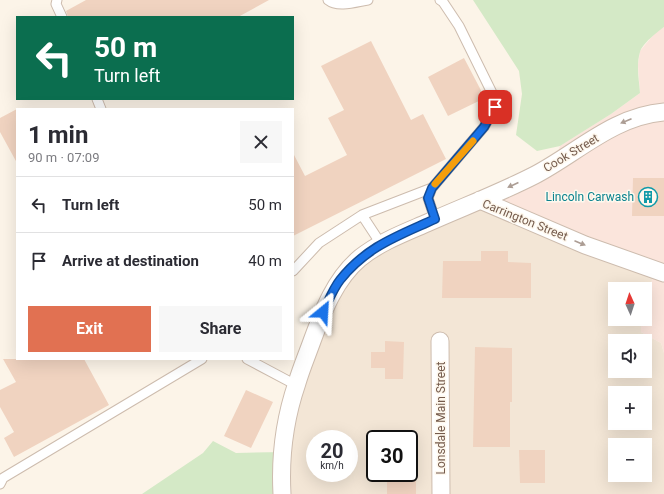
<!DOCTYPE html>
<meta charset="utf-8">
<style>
body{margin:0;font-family:Roboto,sans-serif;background:#f7f7f7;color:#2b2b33;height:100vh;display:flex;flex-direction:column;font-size:15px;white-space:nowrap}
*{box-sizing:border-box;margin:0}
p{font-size:13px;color:#7c7c81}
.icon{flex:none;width:22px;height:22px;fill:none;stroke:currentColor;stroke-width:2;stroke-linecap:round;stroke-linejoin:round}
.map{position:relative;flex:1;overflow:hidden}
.side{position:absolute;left:16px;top:108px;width:278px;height:252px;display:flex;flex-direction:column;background:#fff;border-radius:0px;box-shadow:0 4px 16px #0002}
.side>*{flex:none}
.guide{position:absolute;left:16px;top:16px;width:278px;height:84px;border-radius:0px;box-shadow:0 4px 16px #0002;background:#0b6e4f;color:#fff;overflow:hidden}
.needle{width:26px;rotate:357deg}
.buttons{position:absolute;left:608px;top:282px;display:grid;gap:8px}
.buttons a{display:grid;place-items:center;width:44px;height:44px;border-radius:0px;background:#fff;box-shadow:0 4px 16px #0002;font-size:20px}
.speed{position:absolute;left:306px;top:430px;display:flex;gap:8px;font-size:20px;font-weight:700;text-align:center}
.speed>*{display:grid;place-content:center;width:52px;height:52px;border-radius:50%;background:#fff;box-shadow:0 4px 16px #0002;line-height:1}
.speed small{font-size:10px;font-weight:400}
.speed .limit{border:2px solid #111;border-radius:6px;background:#fff;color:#111}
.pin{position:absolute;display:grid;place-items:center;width:34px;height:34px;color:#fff;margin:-17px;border-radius:8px;box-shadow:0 2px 6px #0006}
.me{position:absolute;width:44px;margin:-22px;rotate:27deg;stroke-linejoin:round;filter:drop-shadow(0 0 3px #0008)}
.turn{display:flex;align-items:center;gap:14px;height:84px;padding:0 12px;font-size:18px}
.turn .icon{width:52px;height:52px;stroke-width:2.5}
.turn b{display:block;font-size:28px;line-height:34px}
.round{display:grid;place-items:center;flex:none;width:42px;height:42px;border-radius:0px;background:#f7f7f7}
.headline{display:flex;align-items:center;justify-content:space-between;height:68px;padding:0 12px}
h1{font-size:24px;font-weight:700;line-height:30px}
.cta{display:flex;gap:8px;margin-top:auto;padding:8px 12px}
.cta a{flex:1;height:46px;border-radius:0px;background:#e17152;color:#fff;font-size:16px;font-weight:700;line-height:46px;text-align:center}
.cta a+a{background:#f7f7f7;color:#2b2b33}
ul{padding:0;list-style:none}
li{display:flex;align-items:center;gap:12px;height:56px;padding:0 12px;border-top:1px solid #e1e1e2}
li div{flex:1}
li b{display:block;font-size:15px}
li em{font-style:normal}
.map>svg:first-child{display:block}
</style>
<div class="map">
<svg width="664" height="494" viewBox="0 0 664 494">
<rect width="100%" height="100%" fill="#fcf4e8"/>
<path fill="#f3e6d6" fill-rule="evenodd" d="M529,177l126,94 -10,30v-12h-30v30h26v13l20,11 3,10v141h-383l2,-42 41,-131 39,-58zM615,341h30v30h-30zM615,393h30v30h-30zM315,439h34v34h-34zM375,439h34v34h-34zM615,445h30v30h-30z"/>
<path fill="#fbe5dc" d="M664,27v326l-3,-10 -20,-11v-13h4v-18l10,-30 -163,-67 62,-41 6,-17 51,-32 29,-21 -2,-28 2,-14 15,-18z"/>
<path fill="#d4e9c6" d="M473,0h191v27c-7,5 -22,17 -24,25 -4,13 -1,28 0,41l-29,21 -51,32 -23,5 -21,-16 6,-41 -3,-23z
M213,441l23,12 47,-1 -2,42h-139l61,-41z"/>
<path fill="#f0d3c0" d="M86,0h183l-31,17h-170l-2,-6z
M371,41l40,79 12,-6 23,45 -153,77v-83l12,23 42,-21 -19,-37 16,-8 -23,-44z
M464,58l21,40 -37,18 -20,-39z
M17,109v54l-17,-31v-14z
M633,178h31v38h-32z
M481,251h27v11l23,1v35h-89l1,-37h38z
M385,341l19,1 -1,37h-18v-11h-14v-16h14z
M475,347l37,1v54h-2v45h-37z
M3,359h81l25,46 -95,52 -10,-19 10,-6 -14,-25v-17l16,-8z
M246,390l27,12 -22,46 -27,-12z
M519,450h26v33h-25z
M387,473h29v21h-29z"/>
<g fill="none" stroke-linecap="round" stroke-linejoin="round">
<defs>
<path id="lane" d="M57,0l-1,4 6,13
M328,0c10,8 28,2 40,0
M97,99l4,10
M362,215l19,29
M435,219l-7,-21 4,-10 52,-61 11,-20 -1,-10 -35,-71 -16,-24 -3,-2
M293,271l26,-28 43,-28 70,-27
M247,359l49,26
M0,484l3,-6 199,-119"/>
<path id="street" d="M480,200l105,45 79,28
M440,341l1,153
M282,494c-2,-36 3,-76 15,-111 4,-14 10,-28 15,-42 11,-30 23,-62 48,-83 20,-16 44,-25 67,-35 36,-16 73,-30 108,-48 42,-22 79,-59 129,-63"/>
</defs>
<use href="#lane" stroke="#cdbcae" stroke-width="11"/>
<use href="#street" stroke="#cdbcae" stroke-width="19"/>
<use href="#lane" stroke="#fff" stroke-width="9"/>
<use href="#street" stroke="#fff" stroke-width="17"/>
</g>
<defs><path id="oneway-solid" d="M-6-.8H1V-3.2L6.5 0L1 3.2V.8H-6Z"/></defs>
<g fill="#ac9d94">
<use href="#oneway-solid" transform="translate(626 121) rotate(157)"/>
<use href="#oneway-solid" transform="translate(513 185) rotate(155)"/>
<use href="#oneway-solid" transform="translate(580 243) rotate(23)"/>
</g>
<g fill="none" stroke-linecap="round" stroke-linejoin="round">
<defs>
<path id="route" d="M323,312c5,-10 10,-23 17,-32 27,-34 58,-44 95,-61l-7,-21 4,-10 52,-61 11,-20"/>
</defs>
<use href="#route" stroke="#114b97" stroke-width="10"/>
<use href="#route" stroke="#1a73e8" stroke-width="7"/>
<path stroke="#f59e0b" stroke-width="7" d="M435,184l38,-43"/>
</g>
<defs>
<symbol id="building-ring" viewBox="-11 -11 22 22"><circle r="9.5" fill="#fef8ee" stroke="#0f9aa8" stroke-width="1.5"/><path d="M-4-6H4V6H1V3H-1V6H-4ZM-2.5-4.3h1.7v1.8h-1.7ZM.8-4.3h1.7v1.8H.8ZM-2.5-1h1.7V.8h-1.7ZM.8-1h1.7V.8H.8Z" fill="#0f9aa8"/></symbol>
</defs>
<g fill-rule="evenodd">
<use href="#building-ring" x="637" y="186" width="22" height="22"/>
</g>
<g text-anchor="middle" stroke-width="3" stroke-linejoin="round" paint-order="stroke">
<g font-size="12" fill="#755b4c" stroke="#fef8ee">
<text transform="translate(571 153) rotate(-31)" y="4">Cook Street</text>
<text transform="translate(525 220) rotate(22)" y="4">Carrington Street</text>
<text transform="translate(441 418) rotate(-90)" y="4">Lonsdale Main Street</text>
</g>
<g font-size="12" fill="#0d838f" stroke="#fef8ee" text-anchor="end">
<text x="634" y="201">Lincoln Carwash</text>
</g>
</g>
</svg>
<div class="buttons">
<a><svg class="needle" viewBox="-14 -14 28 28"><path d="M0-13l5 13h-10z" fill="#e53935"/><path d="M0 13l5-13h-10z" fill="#7c7c81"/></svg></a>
<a><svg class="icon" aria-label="sound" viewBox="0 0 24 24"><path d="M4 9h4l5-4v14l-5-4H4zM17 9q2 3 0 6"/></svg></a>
<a>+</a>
<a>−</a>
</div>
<div class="speed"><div>20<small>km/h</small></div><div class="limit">30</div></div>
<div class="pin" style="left:495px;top:107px;background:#d93025"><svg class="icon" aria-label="arrive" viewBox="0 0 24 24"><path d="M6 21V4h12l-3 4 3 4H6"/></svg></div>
<svg class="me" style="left:323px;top:312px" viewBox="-20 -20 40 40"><path d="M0-17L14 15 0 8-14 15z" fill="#1a73e8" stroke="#fff" stroke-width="4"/></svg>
<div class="guide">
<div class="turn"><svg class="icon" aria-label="left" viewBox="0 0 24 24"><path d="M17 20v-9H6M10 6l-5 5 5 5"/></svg><div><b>50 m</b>Turn left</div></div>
</div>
<section class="side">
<div class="headline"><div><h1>1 min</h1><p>90 m · 07:09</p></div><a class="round"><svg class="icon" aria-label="close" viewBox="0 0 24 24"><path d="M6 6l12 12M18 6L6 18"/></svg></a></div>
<ul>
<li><svg class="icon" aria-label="left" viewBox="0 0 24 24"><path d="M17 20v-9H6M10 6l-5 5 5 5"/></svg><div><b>Turn left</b></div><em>50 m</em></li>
<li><svg class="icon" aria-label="arrive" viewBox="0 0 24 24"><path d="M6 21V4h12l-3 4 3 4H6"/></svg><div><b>Arrive at destination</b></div><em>40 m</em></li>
</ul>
<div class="cta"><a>Exit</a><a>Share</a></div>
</section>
</div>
